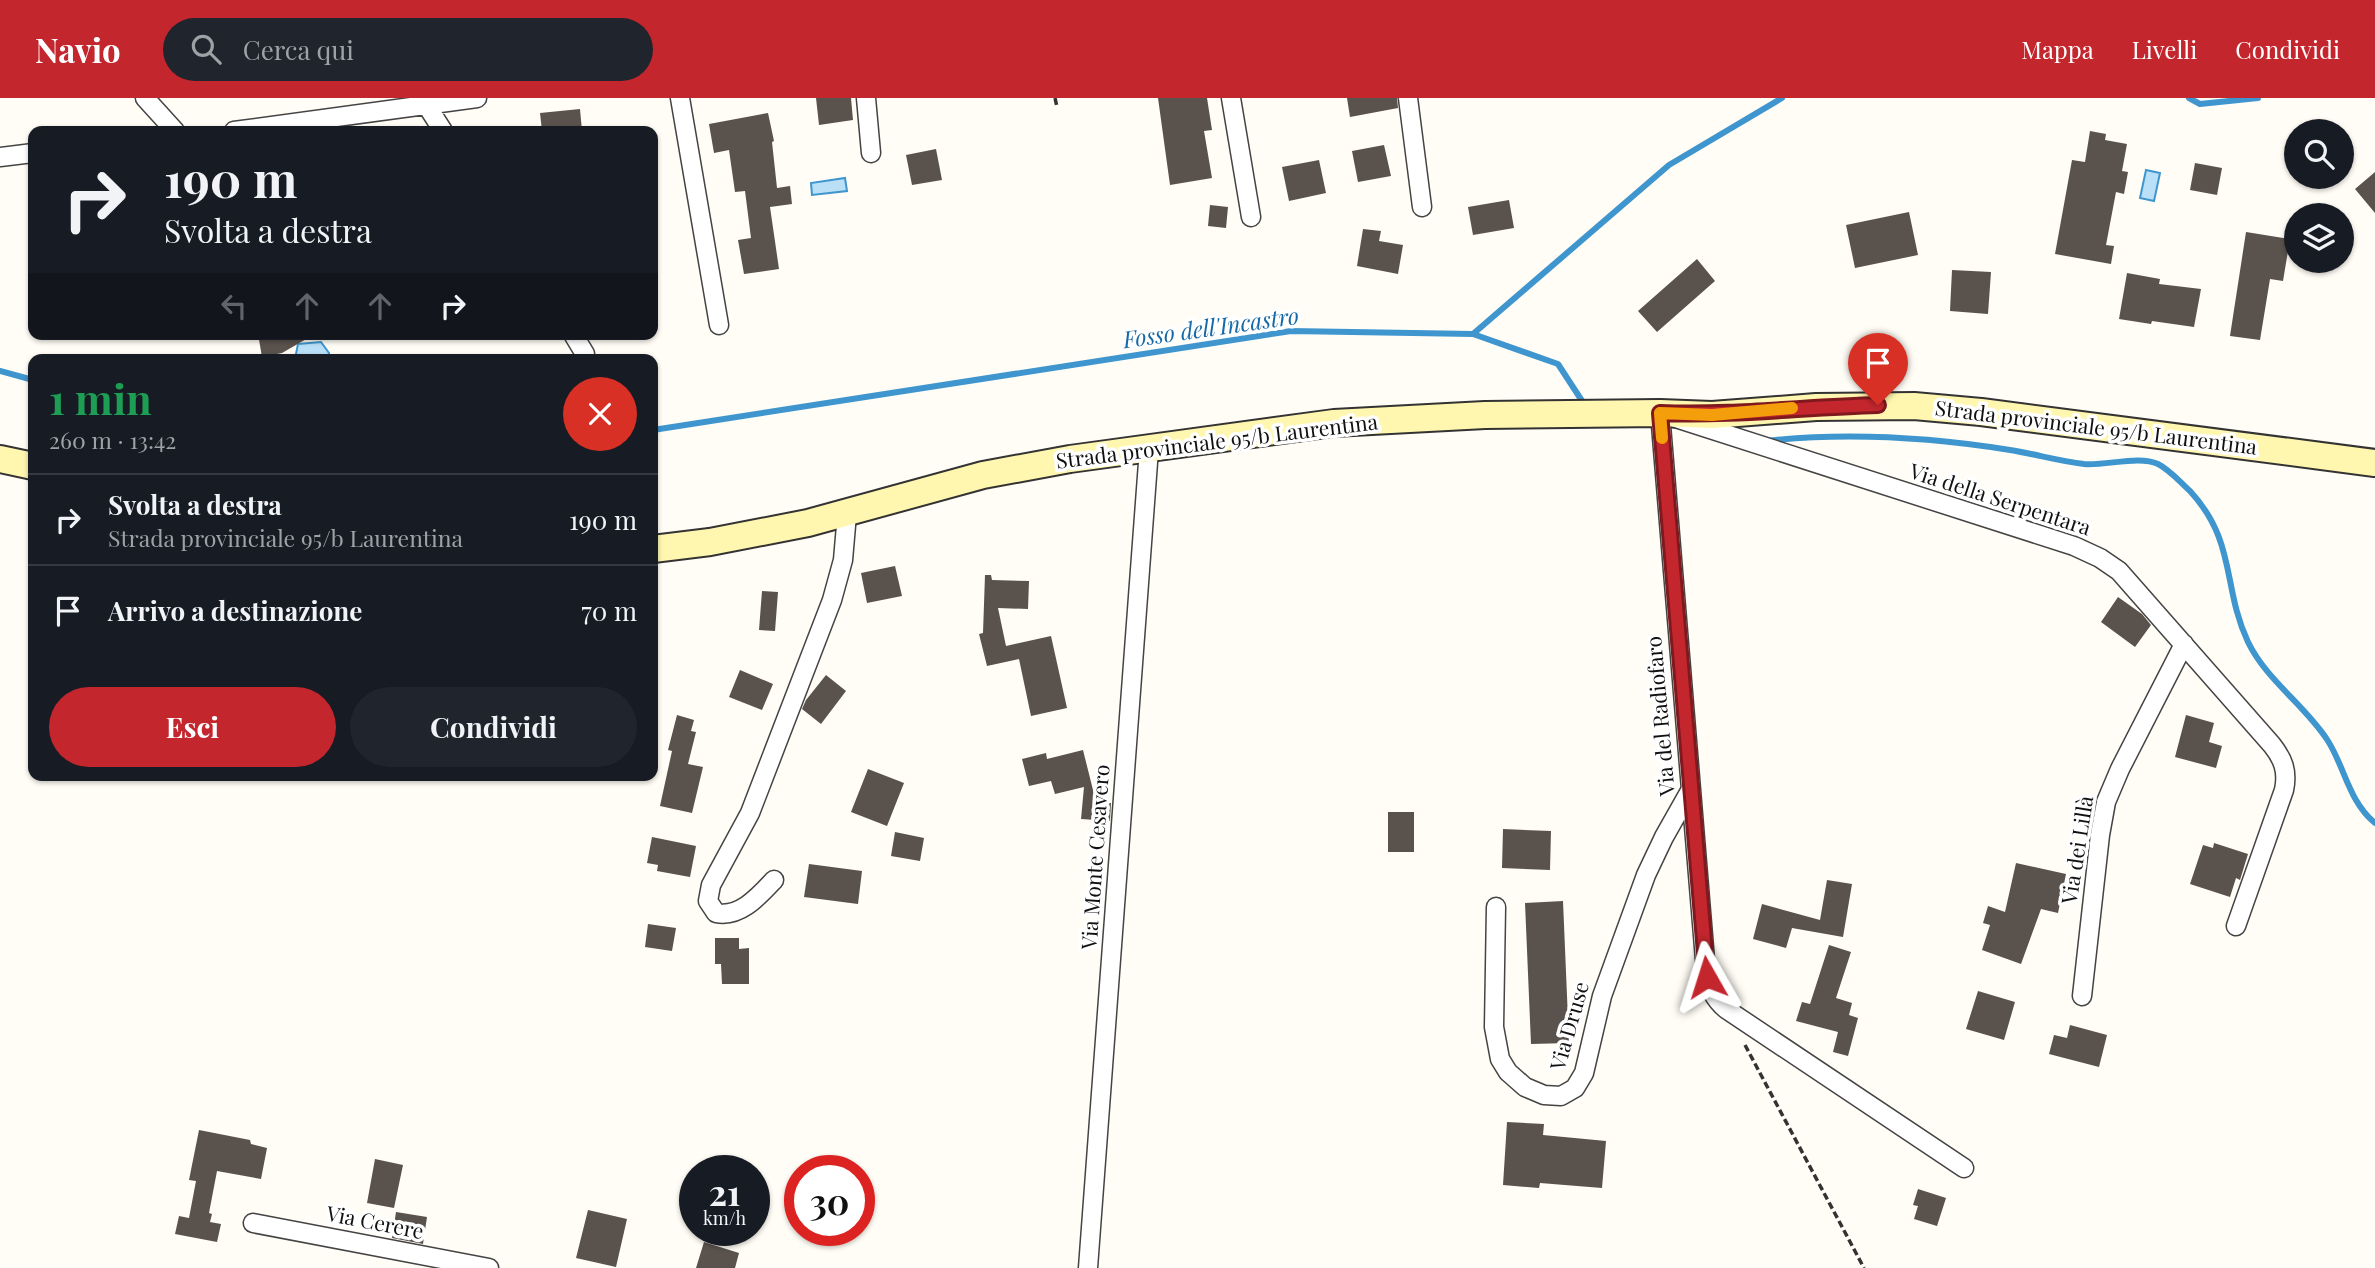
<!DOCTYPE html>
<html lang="it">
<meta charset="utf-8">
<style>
body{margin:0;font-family:"Playfair Display",serif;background:#20242c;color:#f1f3f6;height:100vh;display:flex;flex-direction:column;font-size:26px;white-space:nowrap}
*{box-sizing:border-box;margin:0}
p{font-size:23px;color:#9ea1a6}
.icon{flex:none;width:38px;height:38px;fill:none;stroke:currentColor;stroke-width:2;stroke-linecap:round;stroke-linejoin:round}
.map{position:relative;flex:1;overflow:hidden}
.details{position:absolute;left:28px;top:256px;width:630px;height:427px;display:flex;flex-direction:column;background:#171b24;border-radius:14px;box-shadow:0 2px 5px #0004}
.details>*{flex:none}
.guide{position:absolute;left:28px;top:28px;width:630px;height:214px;border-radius:14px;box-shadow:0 2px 5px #0004;background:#171b24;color:#f1f3f6;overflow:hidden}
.controls{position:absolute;left:2284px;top:21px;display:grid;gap:14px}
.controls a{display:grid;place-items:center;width:70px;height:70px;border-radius:50%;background:#171b24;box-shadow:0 2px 5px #0004;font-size:35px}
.speed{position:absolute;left:679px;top:1057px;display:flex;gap:14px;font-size:35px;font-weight:700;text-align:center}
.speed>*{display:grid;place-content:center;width:91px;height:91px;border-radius:50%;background:#171b24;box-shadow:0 2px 5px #0004;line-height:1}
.speed small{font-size:18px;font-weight:400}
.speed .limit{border:10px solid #d22;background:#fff;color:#111}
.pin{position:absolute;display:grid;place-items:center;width:60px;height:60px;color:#fff;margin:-72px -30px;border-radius:50% 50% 50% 0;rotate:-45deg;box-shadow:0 0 7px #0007}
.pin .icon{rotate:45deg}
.me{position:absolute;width:77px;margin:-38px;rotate:354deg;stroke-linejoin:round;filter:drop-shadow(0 0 5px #0008)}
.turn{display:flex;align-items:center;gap:24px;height:147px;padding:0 21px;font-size:32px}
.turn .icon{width:91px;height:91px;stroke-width:2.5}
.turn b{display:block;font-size:49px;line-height:60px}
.lanes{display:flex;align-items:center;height:66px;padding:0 21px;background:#0003;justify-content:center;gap:35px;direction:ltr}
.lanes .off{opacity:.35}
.round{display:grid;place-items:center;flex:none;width:74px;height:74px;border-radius:37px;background:#20242c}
.headline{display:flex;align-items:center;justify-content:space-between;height:119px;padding:0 21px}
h1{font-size:42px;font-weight:700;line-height:52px;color:#1e9e55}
.button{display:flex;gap:14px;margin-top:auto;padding:14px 21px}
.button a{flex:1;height:80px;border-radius:42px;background:#c4262e;color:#fff;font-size:28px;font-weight:700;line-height:80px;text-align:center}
.button a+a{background:#20242c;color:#f1f3f6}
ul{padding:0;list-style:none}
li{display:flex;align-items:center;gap:21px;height:91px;padding:0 21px;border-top:2px solid #363941}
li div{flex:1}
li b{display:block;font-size:26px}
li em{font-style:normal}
header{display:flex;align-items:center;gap:42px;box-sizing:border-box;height:98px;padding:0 35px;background:#c4262e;color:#fff}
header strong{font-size:33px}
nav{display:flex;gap:38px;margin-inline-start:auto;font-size:24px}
.search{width:490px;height:63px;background:#20242c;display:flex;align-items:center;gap:18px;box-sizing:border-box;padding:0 24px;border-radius:38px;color:#9ea1a6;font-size:26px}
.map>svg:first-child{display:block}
</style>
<header>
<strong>Navio</strong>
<div class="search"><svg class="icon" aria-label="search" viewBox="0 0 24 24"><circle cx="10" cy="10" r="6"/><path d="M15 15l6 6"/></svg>Cerca qui</div>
<nav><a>Mappa</a><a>Livelli</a><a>Condividi</a></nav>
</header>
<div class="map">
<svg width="2375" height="1170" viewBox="0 0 2375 1170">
<rect width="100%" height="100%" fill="#fffdf5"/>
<path fill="#b9e0f7" stroke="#3f96cf" stroke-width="2" d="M2146,72l14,3 -6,28 -14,-3z
M845,80l2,13 -35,4 -1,-12z
M321,244l8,11 -1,6h-33l3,-15z"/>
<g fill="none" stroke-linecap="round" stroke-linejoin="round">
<path stroke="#3f96cf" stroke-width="6" d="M2189,0l11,6 58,-6
M1473,236l85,30 28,43
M0,273l33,9
M653,332l638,-99 182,3 196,-169 113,-67
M1766,343c82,-9 162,-4 244,9 25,4 49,11 74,14 22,2 55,-9 74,0 12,6 22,18 32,27 47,51 32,96 58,151 19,39 57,63 80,99 17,27 21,61 47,82"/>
</g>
<path fill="#5a524d" d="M816,0h35l2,22 -34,5z
M1158,0h49l5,32 -8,1 8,47 -42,7z
M1347,0h50l1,10 -48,9z
M580,11l2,22h-40l-2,-18z
M768,15l6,28 -2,1 5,46 13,-2 2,18 -22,3 9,62 -35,5 -6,-34 13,-2 -6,-47 -10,1 -6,-42 -15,3 -5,-29z
M2090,33l16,3 -1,6 22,4 -5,27 6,1 -4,22 -8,-2 -10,53 8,1 -3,18 -56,-10 17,-94 13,2z
M1384,47l7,31 -33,6 -6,-31z
M936,51l6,31 -30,5 -6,-30z
M1319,62l7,33 -37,8 -7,-34z
M2195,65l27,5 -5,27 -27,-5z
M2375,74v41l-20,-24z
M1509,102l5,28 -41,7 -5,-28z
M1210,107l18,2 -2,21 -18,-2z
M1909,114l9,43 -63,13 -9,-43z
M1363,131l18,2 -2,10 24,4 -5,29 -41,-8z
M2246,134l44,7 -7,42 -13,-2 -10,61 -30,-4z
M1697,161l18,22 -58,51 -19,-21z
M1952,172l39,2 -3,42 -38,-3z
M2127,175l33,6 -1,5 42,5 -7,38 -42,-6 -1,3 -32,-5z
M258,236h57l-33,19 -20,4z
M895,468l7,30 -35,7 -6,-30z
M985,477h6l1,5 37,1 -1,28 -30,-1 8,38 45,-10 16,72 -36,8 -12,-57 -32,7 -8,-32 4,-1z
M762,493l16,1 -3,39 -16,-1z
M2118,499l24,17 9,11 -16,22 -34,-25z
M740,572l33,14 -11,26 -33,-13z
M826,577l20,16 -25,33 -19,-15 4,-9z
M677,617l17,5 -3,11 5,1 -8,32 15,3 -11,46 -32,-7 12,-55 -4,-1z
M2186,617l28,8 -5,19 13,4 -6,22 -41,-11z
M1083,652l13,52 15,1 -1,18 -29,-2 3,-32 -29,7 -4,-13 -22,5 -7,-27 24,-6 1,6z
M868,671l36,14 -17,43 -36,-14z
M1388,714h26v40h-26z
M1503,731l48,2 -1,39 -48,-2z
M895,734l29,6 -4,23 -29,-5z
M652,739l44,9 -6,31 -33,-6 1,-6 -11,-2z
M2214,745l34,11 -8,26 -4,-2 -6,19 -40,-13 13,-39 10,3z
M2016,765l50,11 -8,39 -17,-4 -20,55 -39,-14 8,-25 -7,-2 5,-17 17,6z
M809,766l53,7 -4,33 -54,-7z
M1827,782l25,4 -9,53 -51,-9 -6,20 -33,-9 9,-35 58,16z
M1563,803l6,142 -38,1 -6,-141z
M648,826l28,4 -4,23 -27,-4z
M715,840h24v11l10,-1v36h-27l-1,-20h-6z
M1829,847l22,7 -15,46 16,5 -3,12 9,3 -10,38 -15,-4 5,-20 -42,-11 6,-19 8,2z
M1978,893l37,11 -11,38 -38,-11z
M2070,927l37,10 -8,32 -50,-13 5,-19 13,3z
M1507,1024l37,2 -1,11 63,6 -4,47 -62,-5 -1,5 -36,-3z
M199,1032l51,10 1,4 16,4 -6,31 -44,-8 -8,42 3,1 -2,8 11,2 -4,18 -42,-8 4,-18 10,2 7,-37 -7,-1z
M375,1061l28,6 -9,43 -27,-5z
M1918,1091l28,9 -9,28 -23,-7 4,-13 -5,-1z
M588,1112l39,9 -11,48 -40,-9z
M396,1114l31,5 -4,27 -31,-6z
M704,1144l35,11 -4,15h-39z"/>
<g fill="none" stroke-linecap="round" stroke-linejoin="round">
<defs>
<path id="street" d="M145,0l30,33
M422,0l21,33
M680,0l39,227
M866,0l5,55
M1231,0l20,119
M1408,0l14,109
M234,33l243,-33
M0,59l33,-4
M573,236l12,20
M774,782c-15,16 -34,38 -58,33l-8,-12 3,-16 39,-72 82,-213 11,-40 4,-46
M1496,809l-2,120 6,32 8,13 17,15 19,8 17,1 14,-8 9,-15 18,-77 44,-121 18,-38 26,-46
M2082,898l18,-161 6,-33 14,-33 64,-125
M1964,1070l-238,-159c-12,-10 -18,-23 -20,-37l-46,-559 414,133 26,12 19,13 153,174c11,14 16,26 12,45l-48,136
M253,1125l236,45
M1088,1170l61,-819"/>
<path id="secondary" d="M0,361l33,7
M653,451l57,-7 98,-19 175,-48 87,-16 264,-36 151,-8 175,-2 52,2 104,-8 98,-1 67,6 394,51"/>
</defs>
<use href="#street" stroke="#444" stroke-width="21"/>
<use href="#secondary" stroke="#333" stroke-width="30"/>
<path stroke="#333" stroke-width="3.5" stroke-dasharray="7 3.5" stroke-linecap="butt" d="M1055,0l2,9
M1745,947l119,223"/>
<use href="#street" stroke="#fff" stroke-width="18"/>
<use href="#secondary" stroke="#fff6b0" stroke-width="26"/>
</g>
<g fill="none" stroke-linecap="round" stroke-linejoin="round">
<defs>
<path id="route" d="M1707,879l-47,-564c72,3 145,-6 218,-8"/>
</defs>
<use href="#route" stroke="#7f191e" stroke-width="18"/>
<use href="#route" stroke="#c4262e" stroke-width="12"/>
<path stroke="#f59e0b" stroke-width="12" d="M1662,340l-2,-25 52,2 80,-7"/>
</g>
<g text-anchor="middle" stroke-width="7" stroke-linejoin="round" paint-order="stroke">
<g font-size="21" fill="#111" stroke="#fff">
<text transform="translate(2096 330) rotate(7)" y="7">Strada provinciale 95/b Laurentina</text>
<text transform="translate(1217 344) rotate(-7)" y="7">Strada provinciale 95/b Laurentina</text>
<text transform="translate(2000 402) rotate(18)" y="7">Via della Serpentara</text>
<text transform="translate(1661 618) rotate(-95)" y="7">Via del Radiofaro</text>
<text transform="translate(2078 752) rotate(-81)" y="7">Via dei Lillà</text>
<text transform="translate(1096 759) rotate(-86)" y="7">Via Monte Cesavero</text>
<text transform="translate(1570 928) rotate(-74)" y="7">Via Druse</text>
<text transform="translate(375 1125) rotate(11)" y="7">Via Cerere</text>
</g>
<g font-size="23" font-style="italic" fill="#1768a6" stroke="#fff">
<text transform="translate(1211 230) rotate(-8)" y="8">Fosso dell'Incastro</text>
</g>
</g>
</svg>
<div class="controls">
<a><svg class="icon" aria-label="search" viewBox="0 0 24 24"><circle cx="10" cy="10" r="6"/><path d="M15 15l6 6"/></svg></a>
<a><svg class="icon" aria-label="layers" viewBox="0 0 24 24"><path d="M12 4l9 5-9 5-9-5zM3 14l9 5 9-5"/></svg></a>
</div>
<div class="speed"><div>21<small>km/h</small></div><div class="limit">30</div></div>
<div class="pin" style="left:1878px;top:307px;background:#d93025"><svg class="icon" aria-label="arrive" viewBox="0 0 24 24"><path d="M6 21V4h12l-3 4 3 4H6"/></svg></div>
<svg class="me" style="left:1707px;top:879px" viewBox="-20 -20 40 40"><path d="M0-17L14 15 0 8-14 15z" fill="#c4262e" stroke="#fff" stroke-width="4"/></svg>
<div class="guide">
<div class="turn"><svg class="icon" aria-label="right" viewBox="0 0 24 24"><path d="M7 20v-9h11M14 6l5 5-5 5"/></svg><div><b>190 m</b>Svolta a destra</div></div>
<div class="lanes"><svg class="icon off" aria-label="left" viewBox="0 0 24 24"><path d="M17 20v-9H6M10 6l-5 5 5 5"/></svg><svg class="icon off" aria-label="ahead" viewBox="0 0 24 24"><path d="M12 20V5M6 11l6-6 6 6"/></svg><svg class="icon off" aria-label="ahead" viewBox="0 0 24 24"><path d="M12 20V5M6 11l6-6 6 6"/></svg><svg class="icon" aria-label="right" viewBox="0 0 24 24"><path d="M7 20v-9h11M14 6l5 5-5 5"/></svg></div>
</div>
<section class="details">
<div class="headline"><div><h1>1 min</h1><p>260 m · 13:42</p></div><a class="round" style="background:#d93025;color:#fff"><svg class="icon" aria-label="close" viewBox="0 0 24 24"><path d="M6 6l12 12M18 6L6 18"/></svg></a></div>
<ul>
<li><svg class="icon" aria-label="right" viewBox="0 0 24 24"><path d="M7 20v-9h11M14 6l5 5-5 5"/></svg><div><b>Svolta a destra</b><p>Strada provinciale 95/b Laurentina</p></div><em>190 m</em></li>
<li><svg class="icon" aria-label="arrive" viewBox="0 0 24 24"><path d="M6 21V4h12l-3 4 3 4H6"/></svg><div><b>Arrivo a destinazione</b></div><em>70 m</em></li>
</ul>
<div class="button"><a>Esci</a><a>Condividi</a></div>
</section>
</div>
